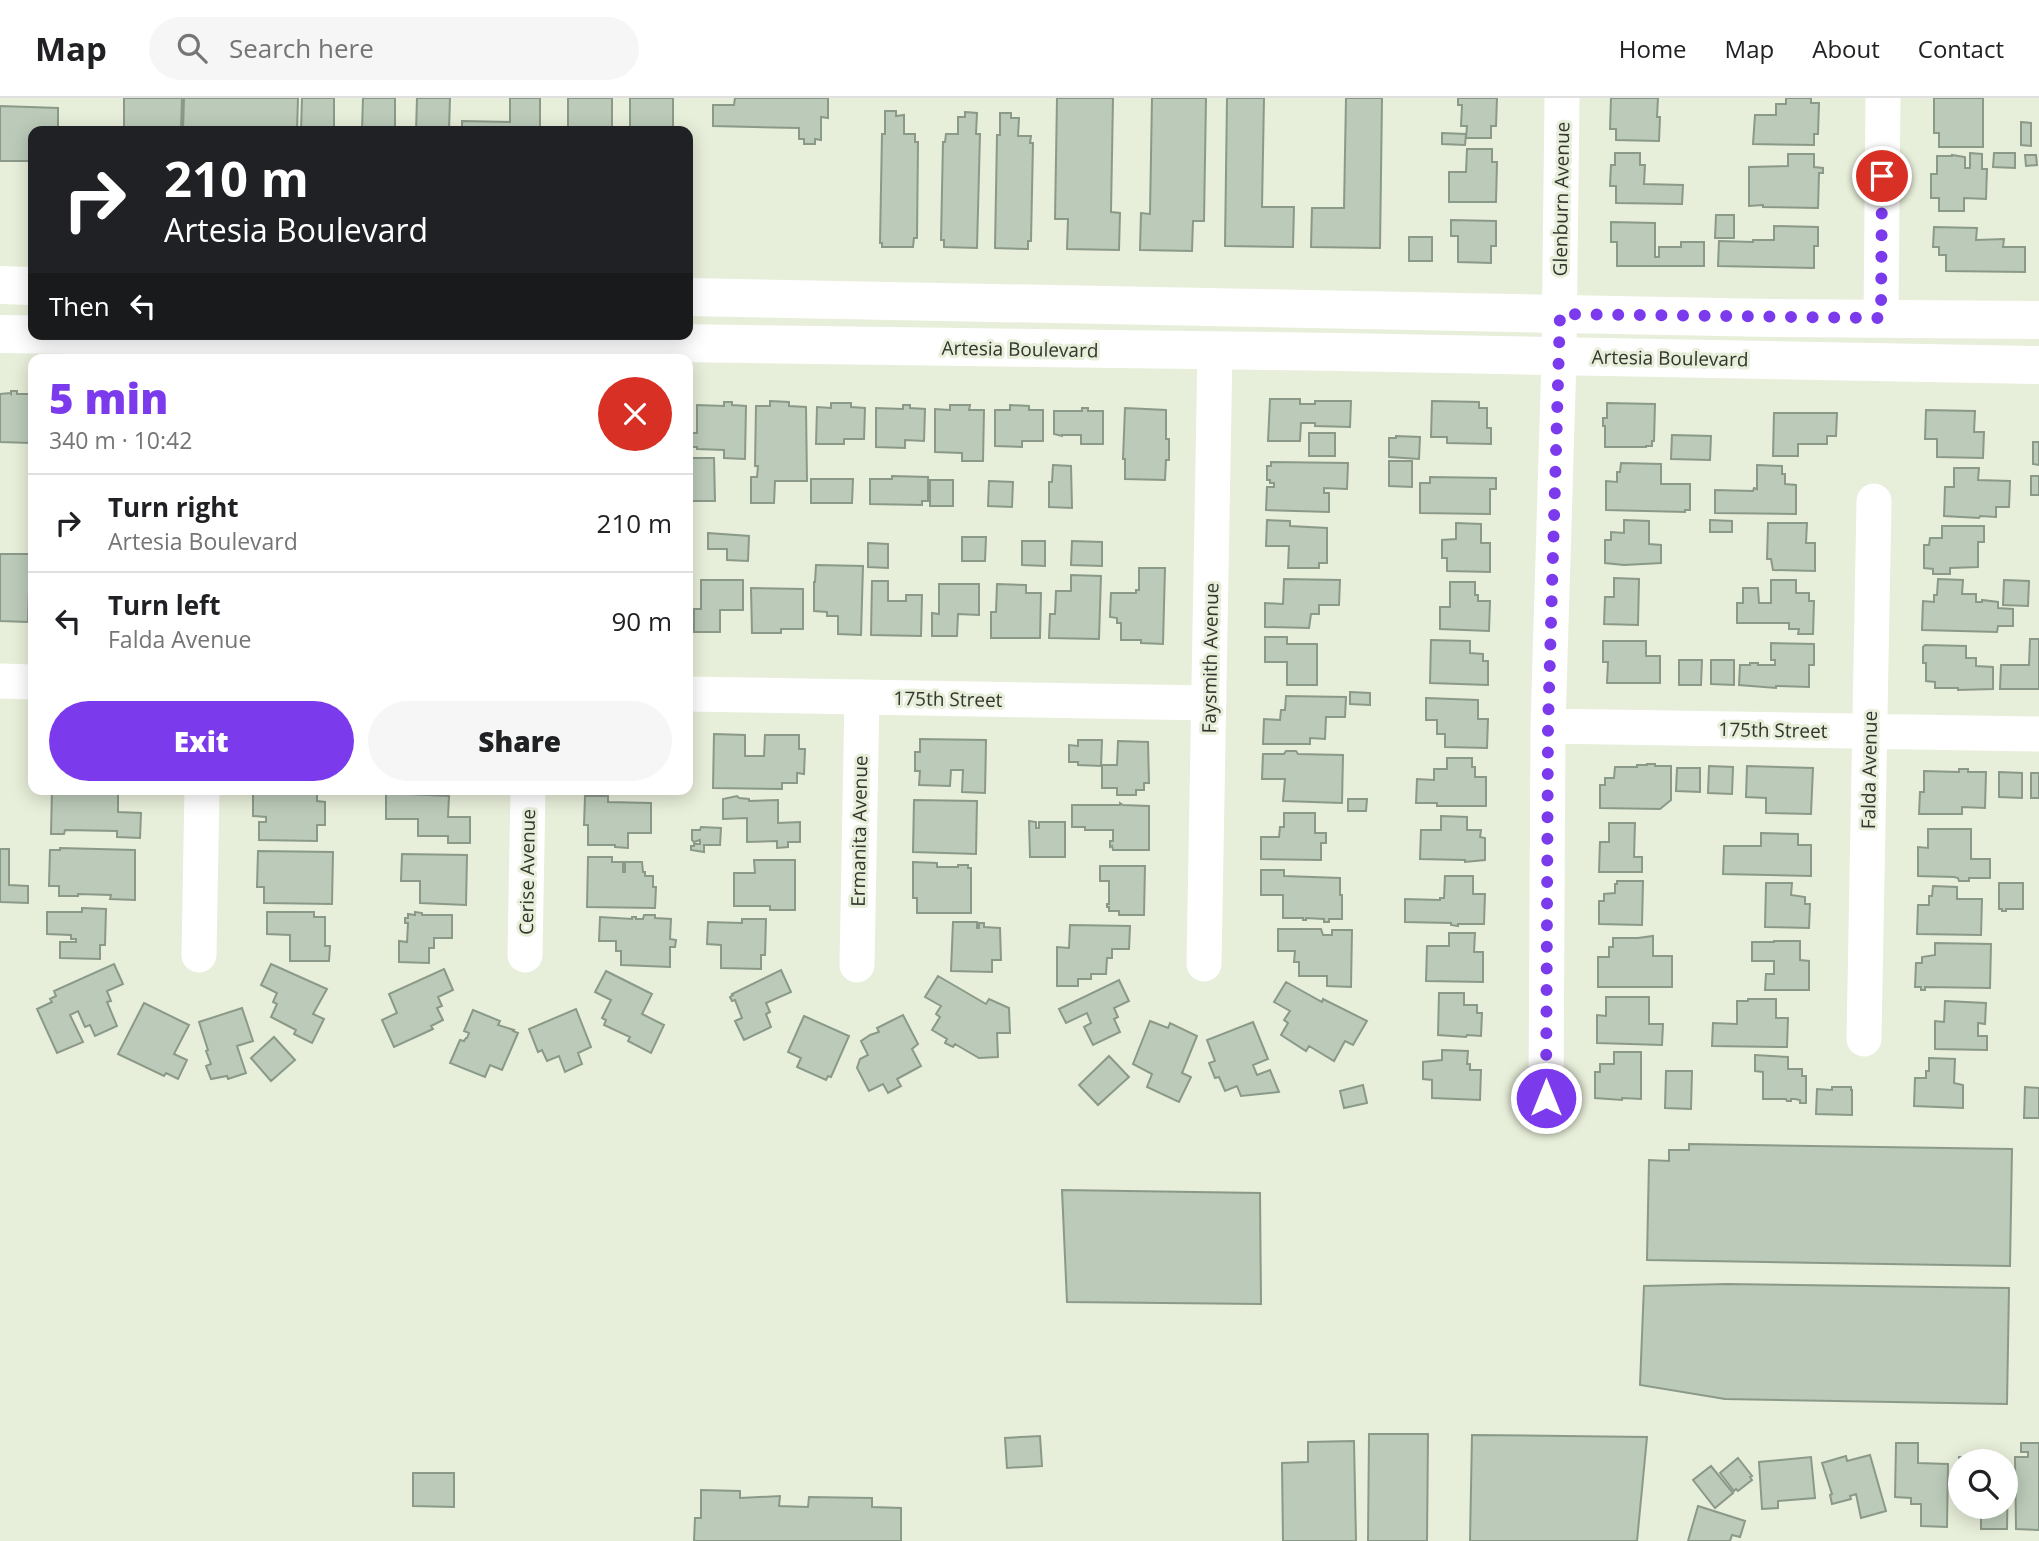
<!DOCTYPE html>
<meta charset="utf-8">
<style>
body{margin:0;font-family:"Open Sans",sans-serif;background:#f6f6f6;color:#202124;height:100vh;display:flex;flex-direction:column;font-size:26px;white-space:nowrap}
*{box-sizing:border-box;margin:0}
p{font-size:23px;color:#757577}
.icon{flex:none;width:38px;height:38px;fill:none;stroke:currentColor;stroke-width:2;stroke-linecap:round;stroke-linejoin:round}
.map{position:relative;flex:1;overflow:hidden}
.sheet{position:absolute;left:28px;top:256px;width:665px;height:441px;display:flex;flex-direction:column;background:#fff;border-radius:14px;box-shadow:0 4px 18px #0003}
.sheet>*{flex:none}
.guide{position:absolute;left:28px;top:28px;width:665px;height:214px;border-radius:14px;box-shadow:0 4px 18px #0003;background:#202124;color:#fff;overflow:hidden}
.tools{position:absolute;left:1948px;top:1351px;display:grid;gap:14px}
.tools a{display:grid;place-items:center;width:70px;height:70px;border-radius:50%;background:#fff;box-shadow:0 4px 18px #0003;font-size:35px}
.pin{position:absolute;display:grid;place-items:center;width:60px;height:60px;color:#fff;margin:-30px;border:4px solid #fff;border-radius:50%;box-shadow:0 2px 7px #0007}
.me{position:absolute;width:77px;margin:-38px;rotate:0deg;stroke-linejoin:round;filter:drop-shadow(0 0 5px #0008)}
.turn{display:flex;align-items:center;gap:24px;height:147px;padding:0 21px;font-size:32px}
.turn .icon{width:91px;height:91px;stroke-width:2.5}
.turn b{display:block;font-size:49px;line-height:60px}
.then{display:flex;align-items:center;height:66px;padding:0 21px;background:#0003;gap:14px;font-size:26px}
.round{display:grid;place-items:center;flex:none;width:74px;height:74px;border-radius:37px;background:#f6f6f6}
.summary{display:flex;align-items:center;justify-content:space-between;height:119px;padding:0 21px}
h1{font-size:42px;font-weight:800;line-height:52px;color:#7c3aed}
.action{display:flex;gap:14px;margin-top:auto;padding:14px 21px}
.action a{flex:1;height:80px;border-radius:42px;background:#7c3aed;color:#fff;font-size:28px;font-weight:800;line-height:80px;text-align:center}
.action a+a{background:#f6f6f6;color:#202124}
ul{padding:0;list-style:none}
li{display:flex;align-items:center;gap:21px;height:98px;padding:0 21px;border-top:2px solid #e0e0e0}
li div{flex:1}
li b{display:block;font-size:26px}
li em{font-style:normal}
header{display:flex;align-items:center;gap:42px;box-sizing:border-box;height:98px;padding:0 35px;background:#fff;border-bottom:2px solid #e0e0e0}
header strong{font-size:33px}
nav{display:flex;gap:38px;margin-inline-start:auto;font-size:24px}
.search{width:490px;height:63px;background:#f6f6f6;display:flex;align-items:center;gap:18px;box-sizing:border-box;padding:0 24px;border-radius:38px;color:#757577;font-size:26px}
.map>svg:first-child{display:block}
</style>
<header>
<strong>Map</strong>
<div class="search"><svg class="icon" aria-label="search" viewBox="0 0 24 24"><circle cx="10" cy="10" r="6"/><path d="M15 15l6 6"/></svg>Search here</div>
<nav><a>Home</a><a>Map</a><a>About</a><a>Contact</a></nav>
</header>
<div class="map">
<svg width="2039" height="1443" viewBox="0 0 2039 1443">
<rect width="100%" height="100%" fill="#e7eed9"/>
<path fill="#bbcab9" stroke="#8b9989" stroke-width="2" d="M124,0h58l-1,33h-47v-1l-10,-1z
M184,0h114l-1,33h-114z
M302,0h32v33h-33z
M363,0h32v33h-33z
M417,0h33l-1,33h-33z
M510,0h30v33h-78v-10l48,1z
M568,0h44v33h-44z
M630,0h43v33h-43z
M735,0h93v20l-7,-1v23l-6,-1v5h-11v-5h-5v-11l-86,-2v-21h21z
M1057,0h56l-2,114 9,1 -1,37 -52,-1 1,-30h-13z
M1152,0h54l-2,123h-11l-1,30 -52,-1 1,-37 9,1z
M1227,0h37l-2,109h32l-1,40 -68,-1z
M1346,0h36l-2,150 -69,-1 1,-39h32z
M1458,0h39l-1,28h-5v12h-25l1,-12h-6l1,-21h-4z
M1611,0h47l-1,19h3l-1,24 -43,-1v-11h-6z
M1786,0h25v5h8l-1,31h-4v11l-61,-1 2,-29h21v-11h10z
M1934,0h49v49h-44v-14h-5z
M0,8l58,2v23h-25v30h-33z
M885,13h11v5l8,-1v19h11v8h3l-1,96h-3l-1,9h-31v-4h-2l2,-109h3z
M965,14l12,1 -1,21h4l-3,114 -33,-1v-7h-3l2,-98h2l1,-8h12v-17h7z
M1000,15h11v5h8l-1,18h13l-1,7h3l-2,98h-3v8l-33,-1 2,-113h3z
M2021,24l10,1v23l-10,-1z
M1442,35l24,1 -1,11 -23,-1z
M1467,51h25v13h5l-1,40h-47v-30h17z
M1615,55h25v12h5l-1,19 39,1 -1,19 -66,-1v-17h-6l1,-21h4z
M1970,55l12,1v15h5l-1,30 -22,-1v13h-25v-13h-8v-24h6v-18h15v-1l13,2v11h5z
M1994,55h21v15l-22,-1z
M1788,56h26v13l9,1v5h-4l-1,35 -55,-1v-2l-14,1v-39l39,-1z
M2025,57h11l1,10 -11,1z
M1716,117h18v23h-19z
M1451,122l45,1v25h-5v17l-33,-1v-26h-7z
M1611,124l44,1v34h4v-10h22v-5h23v24h-87v-24h-6z
M1774,128l44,1v19h-4v22l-96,-2 1,-25 34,1v-2h21z
M1934,129l43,1 -1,12 28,-1 -1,8h22v25l-79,-1v-16h-7v-8h-6z
M1409,139h23v24h-23z
M11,293h6v3h15l-1,49 -31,-1v-48l10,-1 1,1z
M1270,301h30v5h15v-3h36l-1,26 -35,-1v-3h-14l-1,18h-32z
M770,303l19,1v4l17,1 1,74h-32l-1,22h-23v-26h6l1,-11h-3l1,-60h14z
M1432,303l47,1v6h8v20h4v16l-44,-1v-6h-16z
M724,304h8v3l14,1 -1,53 -21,-1v-8l-27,-1v-2h-6v-14h6v-28l27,1z
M831,305h20v4l14,1 -1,31h-20v5h-28l1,-37 14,1z
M1607,305l48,1 -1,37h-2v5h-6v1h-41v-21h-2v-8h4z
M903,307h7v3l15,1 -1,32 -19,-1v8l-29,-1v-39l27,1z
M950,307h20l-1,5h15l-1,51h-21v-8l-27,-1v-43l15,1z
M1010,307l19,1v4h14v31h-21v6l-27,-1v-36h15z
M1082,310h6v3h15v33h-22v-9h-19v1l-8,-2v-23h28z
M1125,310l41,2v29h3v21h-3l-1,20 -40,-1v-20h-2z
M1926,312l49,1 -1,21h10l-1,26 -46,-1v-18h-12z
M1774,315h63l-1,23h-9v8h-29v12h-25z
M1309,335h26v23h-26z
M1672,337l39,1 -1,24 -39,-1z
M1396,338l24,1 -1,22 -30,-2v-19h7z
M2033,344h6v23l-6,-1z
M691,360h23l1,43h-23z
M1389,363h23v26l-23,-1z
M1271,364l77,1 -1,26 -23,-1v5h5v19l-63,-2 1,-23h7v-4h-4v-3h-3v-14h4z
M1621,365l40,1v20h29v26h-5v2l-79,-2v-29l11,1v-10h3z
M1053,367l18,1 1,42 -23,-1v-25h3z
M1757,367l25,1v8h3v10l11,1v29l-81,-1v-23l38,1 1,-3 3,1z
M1954,370h25l-1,12 32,1 -1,26h-13v10l-16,-1 -1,2 -35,-2 1,-29h9z
M892,378l36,1v24h-6v4l-52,-1v-25h22z
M2031,378h8v19h-8z
M1430,379l66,1v11h-6v25l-70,-1v-30h10z
M811,381h42l-1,24h-41z
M930,382h23v26h-23z
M989,383l24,1 -1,25 -24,-1z
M1267,422l23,1v5l37,2v35h-8v5h-31l1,-22h-23z
M1624,422l25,1v23l12,1v18l-37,2 -19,-2v-23h6v-8l13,1z
M1710,422l22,1v11h-22z
M1456,425l25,1v19h9v29l-43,-1v-13h-5v-18l14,-1z
M1768,425h39l-1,20h9v28l-42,-1 -2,-11h-4z
M1942,428h42v16h-6v25l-28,1v6h-17v-5l-9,-1v-23h5l1,-7h12z
M708,435l41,3 -1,25 -21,-1v-11h-19z
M962,439h24l-1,24h-23z
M1022,443h23v25l-23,-1z
M1072,443l30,1v24l-31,-1z
M868,445l20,1v24l-20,-1z
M0,456h30l-2,68 -28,-1z
M816,467l47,1 -2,69 -23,-1v-18h-11v-4l-13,-1v-29h1z
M1139,470h26l-2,76 -22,-1v-3h-20v-17h-4v-5l-7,-1 1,-24h25v-3h3z
M1071,477l30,1 -2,63 -50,-1 1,-24h5l1,-23h15z
M1614,480l25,1 -1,46 -34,-1 1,-27h9z
M1284,481l56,1 -1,25h-20v9h-8l-2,14 -44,-1v-24l18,1z
M1938,481l25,1 -1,14h14v8h6v-2l16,2v6l15,1v17h-15l-1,6 -75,-2 1,-29 11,1v-7h3z
M701,482h42v30h-23v22h-26v-23h7z
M1771,482h25v13h13v8h5l-1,33h-15l1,-5h-10v-6h-52v-20h6v-15h15l1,15h12z
M2004,482l25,1 -1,25 -25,-1z
M872,483h16v20h18v-6h16l-1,41 -50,-1z
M1450,484h25v13h3v6h12l-1,30 -49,-2v-22h10z
M939,486h40v31l-21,-1 -1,22h-25v-23l7,1z
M997,486l29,1v8h15l-1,45h-49v-26h5z
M751,490l52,1v40h-22v4h-29z
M1265,539h22v7h30v41h-30v-23h-22z
M2030,541h9v50h-39l1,-24h28z
M1431,542l39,1v12l13,1v7h5v24l-58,-2z
M1603,543h43v15h14v27h-53l1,-21h-5z
M1771,545l43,1v21h-5v22l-33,-1v2l-37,-3 1,-20h10v-2h8v2h17v-5h-4z
M1925,547l41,1v12h10v8l17,1v22l-35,1v-2h-23v-6l-9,-1v-18h-3v-16z
M1679,562h23l-1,25h-22z
M1711,562h23v25l-23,-1z
M1350,594l20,1v12l-20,-1z
M1286,598l60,1 -1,20h-19l-1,22 -15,-1v6h-47l1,-25 16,1 1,-10h4z
M1426,600l52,2v19h10l-1,29 -42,-1v-13h-8v-14h-11z
M714,636l31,1v21h19l1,-21h34v14h6l-1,25 -7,-1v10h-15v6l-69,-1z
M920,641l66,1 -1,53 -23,-1 1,-22h-12l-1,16 -31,-1 1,-14h-5v-19h5z
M1078,642h24l-1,26 -23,-1v-3h-9v-17l9,1z
M1118,643l30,1 1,41h-5v7h-8v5h-19v-7h-15v-23h15z
M1286,653h10l2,3 45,1 -1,48 -59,-2 2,-22h-23l1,-25h21z
M1447,660h25v9h3v10h11v29h-49v-3h-21l1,-24 17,1v-11h13z
M1647,666h8v2h16v34l-11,9 -60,-1v-23h5v-7h9l1,-11h22v-2h10z
M1709,668l24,1 -1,27 -24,-1z
M1747,668l66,2 -2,46 -45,-1v-15l-20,-1z
M1677,670h23v24l-24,-1z
M1959,671h9v3h18l-1,36 -23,-1v7h-43l1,-22h4v-21l35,1z
M1999,674l23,1v25l-23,-1z
M2031,675h8v25h-8z
M52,691l66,1v22l23,1 -1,25 -23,-1v-6l-52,-1 -1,4h-13z
M253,693l64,1v9l8,1v23h-8v16l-58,-1v-18h7v-5l-13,-1z
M386,695l63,3 -1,21h22v26h-22v-7h-30v-17h-32z
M585,698h23v6l43,1v30h-23v15l-13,-1v-2h-27v-20h-4z
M737,698l2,2 10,1v2l29,-1v23l22,-1v20h-12v5l-11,1v-7l-30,1v-24l-24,1v-20z
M1348,701h19l-1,12h-18z
M914,702l63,1 -1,53 -63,-2z
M1120,705l3,2 26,1v44h-36l-1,-4 -2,1v-6h3v-11h-28v-3h-13v-22h48z
M1284,715h31v20h11v10h-5v17l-60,-1v-22h18l1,-10h4z
M1441,718l26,1v13h14l-1,7 5,1v22l-20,2v-2l-45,-1 1,-29h20z
M1029,723l7,1v6h3v-6h26v35h-35z
M1609,725h26l-1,34h8v15h-43l1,-30h9z
M701,729l20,1 -1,17h-16v7l-13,-2v-4h3v-2h6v-4l-6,2 -2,-2v-10h8z
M1928,731h43v30h19v19h-21v3h-10l-1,-3 -4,-1 -36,-1v-29l10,1z
M1761,735l37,1v11h13v31l-88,-2 1,-28h37z
M60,750l75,2v50l-25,-1 1,-4 -33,-1v2h-19v-10h-10l1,-36h10z
M0,751h9v36l19,1v17l-28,-1z
M258,753l75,1 -1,52 -68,-1v-16h-7z
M402,756l65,1 -1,50 -46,-2v-22h-19z
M588,759h24v5h11v10h2v-10h17l1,10h2v4h8v11h3l-1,21 -68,-1z
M754,762h41v50h-25v-4h-36v-33h21z
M913,764l24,1v4h21v-2h10v3h3v45h-54v-15h-4z
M1100,768h45l-1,49h-25v-4h-10v-4h-2v-3h2v-23h-9z
M1261,772h23v6l56,2v17h2v24h-13v3h-5v-3l-18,-1v2h-3v-2h-20v-23h-22z
M1445,778h28v18h12l-1,30h-26v2l-7,-1v-2l-46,-1v-23l35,1v-2h4z
M1617,783h26l-1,44 -43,-1v-23h5v-7l11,-1v-9h2z
M1766,785h26l-1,12 14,2v7h5l-1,24 -44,-1z
M1999,785h24v26h-17v2h-4v-2h-3z
M1933,788l24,1v12h25l-1,36 -64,-1 1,-29h11v-9h3z
M82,810l24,1 -1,36h-5v14l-40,-1v-16h16v-3h-5v-4l-24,-1v-22h35z
M267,814h47v5h11v29h5l-1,15h-39v-26l-23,-1z
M415,814l7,1v2h30v23h-18v10h-5v15l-30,-1v-21l8,1 1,-19h-3v-5h3v-4l7,1z
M644,817h11v3l16,1 -1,20 6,1 -1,7h-5v20l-49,-2v-14h-5v-10h-17l1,-24 32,2v-2h4v2h7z
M742,821h24l-1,36h-4v14l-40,-1v-23l-14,-1 1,-22 34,1z
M953,824h24v6h2v-5h5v4l16,1 1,32h-9v12l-41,-1z
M1070,827l60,1 -1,23h-17v9h-5l-1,16h-15v5h-13v7h-21v-39l12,1z
M1278,831h43l2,6h9v-5h20l-1,57 -24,-1v-10h-28v-14h-5l1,-11h-17z
M1449,835h26l-1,19h9v30l-57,-1 1,-35h22z
M1653,838v20h19v31h-74v-30h11v-10h4v-9h25z
M1774,843h26v19l9,1v29h-44l1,-16h8v-13h-22v-19h22z
M1935,845l56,1 -1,44 -65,-1v3h-4v-3h-6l1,-24h6v-6l13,-2z
M114,866l9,20 -16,7 4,10 -4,1 10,24 -22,10 -5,-11 -5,2 -7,-16 -8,4 13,27 -26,11 -20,-44 15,-7 -2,-3 6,-3 -2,-5z
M271,866l56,25 -14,25 11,5 -12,24 -18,-9 2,-4 -25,-13 6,-13 -4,-2 4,-9 -16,-8z
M444,871l9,21 -15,7 4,9 -5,2 6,12 -12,6 2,3 -39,18 -12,-27 15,-7 -8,-19z
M781,872l10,22 -25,11 4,9 -4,2 5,13 -27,13 -9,-19 7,-3 -7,-18 -3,1 -2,-4 3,-2 -1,-1z
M606,873l46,23 -10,20 22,11 -13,28 -23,-12 2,-4 -26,-12 2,-5 -4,-2 9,-18 -16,-8z
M938,878l48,28 3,-5 20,9 1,25h-13l1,24 -19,1 -24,-14 -2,3 -8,-4 2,-4 -15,-9 8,-13 -4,-3 5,-8 -16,-9z
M1119,882l10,21 -15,7 4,9 -4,2 6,13 -27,13 -9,-18 7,-4 -4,-10 -21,10 -7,-14z
M1286,884l36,20 1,-3 44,22 -14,24 -8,-4 -11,20 -25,-15 -3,5 -25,-16 7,-12 -4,-3 6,-9 -16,-9z
M1439,895h25v12h13v8h5l-1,23 -14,-1 -1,2 -28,-2z
M1606,899h43v27h14l-1,21 -65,-2v-28l9,1z
M1748,901h28v19h12l-1,29 -75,-1 1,-23 24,1v-23h11z
M1945,903l41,2 -1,21 -7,-1v13h9v14l-52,-1v-28l9,1z
M144,905l45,22 -15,29 13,6 -9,19 -12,-6 -2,3 -46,-22z
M242,910l11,33 -16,5 9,27 -18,6 -1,-3 -16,3 -5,-13 5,-2 -5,-13 2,-1 -9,-28z
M576,911l15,38 -13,6 4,11 -17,8 -6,-16 -12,5 -5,-11 -4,2 -9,-23z
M473,912l27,11 -2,4 16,5 -1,1 5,2 -16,37 -12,-5 -5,12 -35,-14 10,-23 4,1 2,-3h1l2,-5 -5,-2z
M903,917l15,29 -6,5 9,17 -24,13 4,7 -13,7 -5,-9 -14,7 -12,-23 3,-9 8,-4 -7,-14 9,-6 9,-3 -2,-4z
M804,918l45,20 -18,41 -3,-1 -2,4 -29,-13 4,-9 -13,-6z
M1150,923l18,7 2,-5 27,13 -15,37 9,4 -12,25 -32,-15 5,-13 -19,-10z
M1253,924l15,37 -15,6 4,10 13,-5 9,22 -38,4 -4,-10 -12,5 -6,-14 -4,1 -6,-15 6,-2 -8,-21z
M274,939l21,23 -24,21 -20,-23z
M1442,952l26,1 -1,13h3v6h11l-1,30 -48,-2v-18l-9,-1v-17l19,-2z
M1614,954h27v47l-19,-1v2l-27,-2v-26h5v-8h14z
M1755,957l33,2v12h14v7h4v27h-6v-3l-5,-1h-4v2h-4l-1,-2h-23v-27l-8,-1z
M1109,958l20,21 -31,28 -19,-20z
M1929,960l26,1 -1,24 9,2v23l-49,-2 1,-28h11v-7h3z
M1666,973h26l-1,38 -26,-1z
M1363,987l4,18 -23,5 -4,-17z
M1832,989h19v3h1v25l-36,-1 1,-25 15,1z
M2025,989l14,1v30h-15z
M1689,1046l323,5 -2,117 -363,-6 2,-100 20,1v-11h20z
M1062,1092l198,3 1,111 -194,-2z
M1727,1186l282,4 -2,116 -282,-5 -85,-14 4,-99z
M1369,1336h59l-1,107h-59z
M1472,1337l175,2 -10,104h-167z
M1040,1338l2,30 -35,2 -2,-30z
M1354,1343l2,100h-73l-1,-78 26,-1v-20z
M1896,1345h22v20l30,1 -1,63 -26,-1v-22h-10v-6l-16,-1z
M2021,1345h18v87l-23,-1 -1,-72h13v-5h-7z
M1870,1357l16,56 -25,7 -5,-24 -6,2 1,3 -19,5 -2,-9 2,-1 -10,-31 24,-7 1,5z
M1811,1359l4,41 -37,3v7l-16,1 -3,-47z
M1959,1359l12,1v3h-11l-1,34z
M1738,1360l14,18 -2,1 2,3 -14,11 -2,-2 -2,2 -14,-18z
M2006,1366l2,1 -1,64h-26v-20h-6l1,-2h30z
M1711,1368l22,27 -18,15 -22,-28z
M413,1375h41v34l-41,-1z
M701,1392l39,1v7l40,-2 -1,10 29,1 1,-10 63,1v9l29,1v33h-207l1,-23h6z
M1698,1408l47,15 -5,16 -8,-2 -2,6h-42z"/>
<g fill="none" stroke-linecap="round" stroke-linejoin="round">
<path stroke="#fff" stroke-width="35" d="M1881,220l2,-220
M0,583l33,1
M688,596l521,9
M1548,628l491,8
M199,857l3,-166
M525,857l3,-166
M1204,866l11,-613
M857,867l5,-268
M1864,941l10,-538
M1546,1000l2,-372 11,-369 3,-259"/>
<path stroke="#fff" stroke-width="38" d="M0,187l33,1
M688,199l1085,21 266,2
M0,236l1339,18 700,13"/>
</g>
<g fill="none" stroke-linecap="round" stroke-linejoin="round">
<path stroke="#7c3aed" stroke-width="12" stroke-dasharray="0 21.6" d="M1546,1000l2,-372 12,-412 321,4 1,-142"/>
</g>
<g text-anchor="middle" stroke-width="6" stroke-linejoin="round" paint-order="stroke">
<g font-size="19" fill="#33362e" stroke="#e7eed9">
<text transform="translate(1561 101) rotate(-89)" y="7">Glenburn Avenue</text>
<text transform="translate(1020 251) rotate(1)" y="7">Artesia Boulevard</text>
<text transform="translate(1670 260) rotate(1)" y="7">Artesia Boulevard</text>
<text transform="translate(1210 560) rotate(-89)" y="7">Faysmith Avenue</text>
<text transform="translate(948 601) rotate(1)" y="7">175th Street</text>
<text transform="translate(1773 632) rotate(1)" y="7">175th Street</text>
<text transform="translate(1869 672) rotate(-89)" y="7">Falda Avenue</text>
<text transform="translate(859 733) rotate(-89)" y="7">Ermanita Avenue</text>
<text transform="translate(527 774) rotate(-89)" y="7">Cerise Avenue</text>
</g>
</g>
</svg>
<div class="tools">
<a><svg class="icon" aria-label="search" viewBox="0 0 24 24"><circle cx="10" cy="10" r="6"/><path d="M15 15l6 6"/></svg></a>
</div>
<div class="pin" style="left:1882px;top:78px;background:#d93025"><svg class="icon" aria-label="arrive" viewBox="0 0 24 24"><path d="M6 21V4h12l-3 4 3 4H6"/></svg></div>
<svg class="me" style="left:1546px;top:1000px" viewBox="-20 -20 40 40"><circle r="17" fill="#7c3aed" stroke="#fff" stroke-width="3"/><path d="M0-11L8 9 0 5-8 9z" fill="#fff"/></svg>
<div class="guide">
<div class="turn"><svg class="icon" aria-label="right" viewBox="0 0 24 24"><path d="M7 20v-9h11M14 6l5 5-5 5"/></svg><div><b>210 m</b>Artesia Boulevard</div></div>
<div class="then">Then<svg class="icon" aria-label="left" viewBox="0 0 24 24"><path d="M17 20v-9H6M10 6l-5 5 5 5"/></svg></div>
</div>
<section class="sheet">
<div class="summary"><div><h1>5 min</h1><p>340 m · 10:42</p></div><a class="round" style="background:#d93025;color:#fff"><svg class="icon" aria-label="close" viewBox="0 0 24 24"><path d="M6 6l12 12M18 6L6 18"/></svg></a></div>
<ul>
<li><svg class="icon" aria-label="right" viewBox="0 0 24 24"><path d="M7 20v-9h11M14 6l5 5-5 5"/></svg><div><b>Turn right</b><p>Artesia Boulevard</p></div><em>210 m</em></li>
<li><svg class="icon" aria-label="left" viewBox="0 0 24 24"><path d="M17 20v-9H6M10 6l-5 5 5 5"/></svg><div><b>Turn left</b><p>Falda Avenue</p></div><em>90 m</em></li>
</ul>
<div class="action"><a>Exit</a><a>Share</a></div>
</section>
</div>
